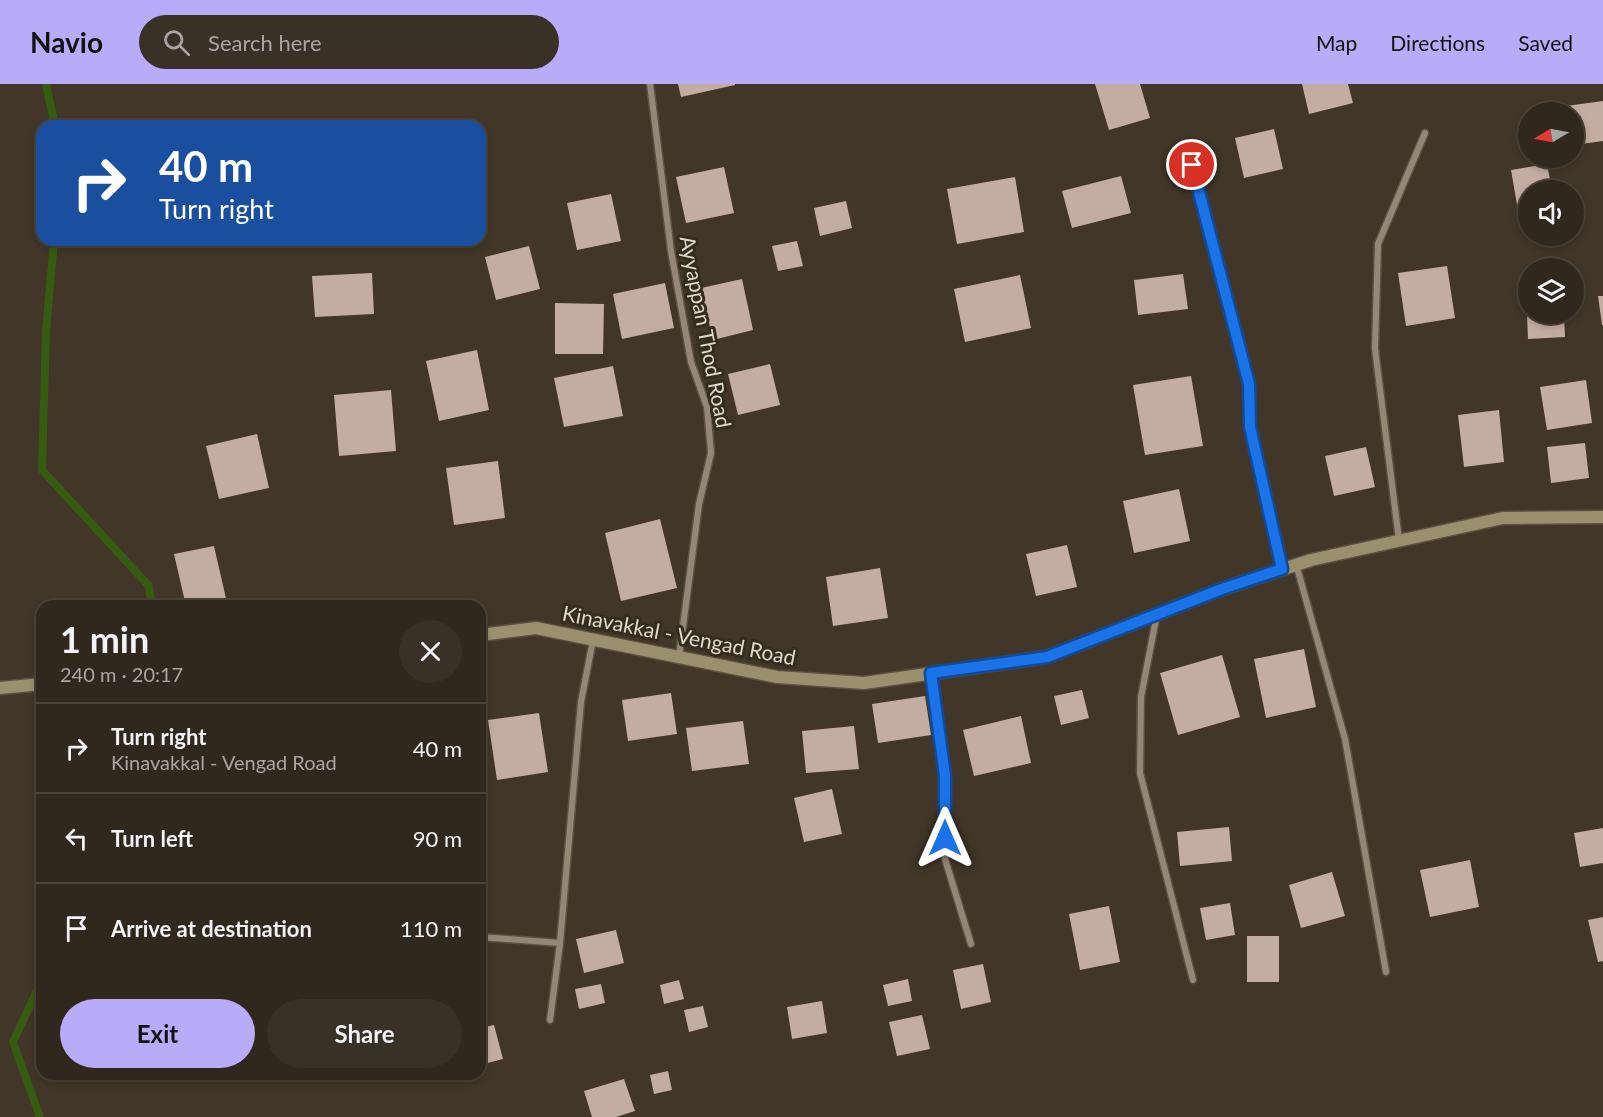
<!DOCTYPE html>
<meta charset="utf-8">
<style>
body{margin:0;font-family:Lato,sans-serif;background:#393026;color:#f1f3f6;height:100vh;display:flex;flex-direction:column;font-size:22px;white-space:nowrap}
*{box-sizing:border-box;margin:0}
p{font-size:20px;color:#a8a6a4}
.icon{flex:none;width:33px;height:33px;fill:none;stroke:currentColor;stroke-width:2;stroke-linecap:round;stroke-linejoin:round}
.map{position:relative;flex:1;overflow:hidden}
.sheet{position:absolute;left:36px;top:516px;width:450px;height:480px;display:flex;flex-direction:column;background:#31281d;border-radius:18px;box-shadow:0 3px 9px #0003,0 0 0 2px #4c443b}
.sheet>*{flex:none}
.banner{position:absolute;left:36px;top:36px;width:450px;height:126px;border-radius:18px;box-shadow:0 3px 9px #0003,0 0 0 2px #4c443b;background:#1a4fa0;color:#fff;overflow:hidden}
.needle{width:39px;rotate:260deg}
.fabs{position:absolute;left:1518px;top:18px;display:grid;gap:12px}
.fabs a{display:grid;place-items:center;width:66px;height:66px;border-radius:50%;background:#31281d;box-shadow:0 3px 9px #0003,0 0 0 2px #4c443b;font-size:30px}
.pin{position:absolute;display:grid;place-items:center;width:51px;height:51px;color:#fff;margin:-26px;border:3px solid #fff;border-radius:50%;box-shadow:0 2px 6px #0007}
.me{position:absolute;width:66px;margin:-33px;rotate:0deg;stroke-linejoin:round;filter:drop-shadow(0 0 4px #0008)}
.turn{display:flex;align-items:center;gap:21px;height:126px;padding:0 24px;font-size:27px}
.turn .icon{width:78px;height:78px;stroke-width:2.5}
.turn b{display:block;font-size:42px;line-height:51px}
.round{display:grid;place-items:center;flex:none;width:63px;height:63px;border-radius:32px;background:#393026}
.head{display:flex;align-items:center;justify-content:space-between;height:102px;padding:0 24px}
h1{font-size:36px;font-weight:700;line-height:45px}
.cta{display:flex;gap:12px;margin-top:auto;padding:12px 24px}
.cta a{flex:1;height:69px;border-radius:36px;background:#b8abf7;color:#111;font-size:24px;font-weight:700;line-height:69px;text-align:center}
.cta a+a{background:#393026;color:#f1f3f6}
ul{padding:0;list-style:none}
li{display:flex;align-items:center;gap:18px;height:90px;padding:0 24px;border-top:2px solid #4c443b}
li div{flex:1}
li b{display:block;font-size:22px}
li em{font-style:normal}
header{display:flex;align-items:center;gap:36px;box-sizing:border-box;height:84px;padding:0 30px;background:#b8abf7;color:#111}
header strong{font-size:28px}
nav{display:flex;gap:33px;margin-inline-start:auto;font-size:21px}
.search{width:420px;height:54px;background:#393026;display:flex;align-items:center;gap:15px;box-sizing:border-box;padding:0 21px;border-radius:33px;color:#a8a6a4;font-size:22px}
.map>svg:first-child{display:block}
</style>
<header>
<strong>Navio</strong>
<div class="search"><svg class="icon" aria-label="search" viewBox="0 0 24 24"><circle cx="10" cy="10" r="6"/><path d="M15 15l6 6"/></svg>Search here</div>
<nav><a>Map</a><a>Directions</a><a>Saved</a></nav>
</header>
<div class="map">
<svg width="1603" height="1033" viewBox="0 0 1603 1033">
<rect width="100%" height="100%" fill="#413627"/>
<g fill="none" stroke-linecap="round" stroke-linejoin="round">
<path stroke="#355c10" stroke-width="8" d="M46,0l9,42
M54,156l-8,92 -4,138 107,116 3,20
M40,1033l-27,-75 29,-62"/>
</g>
<path fill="#c3ada3" d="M678,0h57v1l-54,12z
M1095,0h45l10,34 -41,12z
M1302,0h46l5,19 -44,11z
M1603,17v40l-29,4v-33h-7l-1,-6z
M1274,45l9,40 -39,9 -9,-40z
M1547,80l5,26h-24v25l-9,1 -8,-46z
M724,83l10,46 -48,10 -10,-46z
M1121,92l10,37 -59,15 -10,-37z
M1015,93l9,55 -67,12 -10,-55z
M611,110l10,47 -44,9 -10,-47z
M846,117l6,27 -32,8 -6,-28z
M797,157l6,25 -25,5 -6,-25z
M529,162l11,43 -44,11 -11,-43z
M1447,182l8,52 -49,8 -8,-53z
M372,189l2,41 -59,3 -3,-41z
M1183,190l5,35 -50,6 -4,-35z
M1020,191l11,53 -66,14 -11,-53z
M742,195l11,51 -40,10 -12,-52z
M665,199l9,45 -52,11 -9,-45z
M1598,212h5v29h-1z
M555,219l49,1 -1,50h-48z
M1527,230h37l1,23 -37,2z
M477,266l12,60 -50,11 -13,-60z
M770,280l10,41 -42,10 -10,-41z
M613,282l10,50 -59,11 -10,-49z
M1191,292l12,70 -58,9 -12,-70z
M1586,296l6,43 -45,7 -7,-43z
M391,306l5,61 -57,5 -5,-61z
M1499,326l5,52 -40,5 -6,-52z
M257,350l12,54 -50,11 -13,-53z
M1585,359l4,35 -38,5 -4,-36z
M1366,363l9,40 -41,9 -9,-40z
M498,377l7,57 -51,7 -8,-57z
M1179,405l11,52 -56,12 -11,-52z
M660,435l17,69 -56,13 -16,-68z
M1067,461l10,42 -41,9 -10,-42z
M214,462l13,57 -13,3h-28l-12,-52z
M880,484l8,50 -55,8 -7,-49z
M1304,565l12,58 -50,11 -12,-59z
M1222,571l18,62 -62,18 -18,-62z
M1082,606l7,28 -28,7 -7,-29z
M671,609l6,41 -49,7 -6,-41z
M925,612l6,39 -53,8 -6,-39z
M539,629l9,59 -51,8 -9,-60z
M1021,632l10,47 -57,13 -11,-46z
M743,637l6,43 -57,7 -6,-43z
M854,642l5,43 -53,4 -4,-42z
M832,705l10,45 -38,8 -10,-44z
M1229,743l3,34 -52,5 -3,-34z
M1603,744v35l-23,4 -6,-34z
M1470,776l9,47 -49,10 -10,-47z
M1332,788l13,44 -44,12 -12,-43z
M1230,819l5,32 -29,5 -6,-32z
M1109,822l11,56 -40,8 -11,-56z
M1603,833v44l-5,1 -10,-42z
M616,846l8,33 -40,10 -8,-34z
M1247,852h32v46h-32z
M983,880l8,38 -30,7 -8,-39z
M908,895l4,22 -24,5 -5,-21z
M679,896l5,19 -20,5 -4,-19z
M601,900l4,19 -26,6 -4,-20z
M822,917l5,32 -35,6 -5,-32z
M703,922l5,21 -19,5 -5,-22z
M922,931l8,34 -33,7 -8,-34z
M494,941l9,34 -23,6v-37z
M668,987l4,19 -18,4 -4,-19z
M624,995l11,32 -19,6h-24l-8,-26z"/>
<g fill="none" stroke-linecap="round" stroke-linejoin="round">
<defs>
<path id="minor" d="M650,0l21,167 20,111 16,45 4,46 -12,51 -20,153
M1192,81l57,219 1,43 32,142
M1399,456l-24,-191 3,-105 47,-111
M1296,480l49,175 41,233
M1157,530l-16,83 -1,76 53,207
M931,589l14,103v83l26,85
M480,853l80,6
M550,936l10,-77 21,-241 12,-62"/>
<path id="secondary" d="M480,551l56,-7 241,49 87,6 183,-26 175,-68 89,-29 192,-42 100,-1
M0,604l42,-4"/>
</defs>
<use href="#minor" stroke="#5b5145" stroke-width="9"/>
<use href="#secondary" stroke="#5b5145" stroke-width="15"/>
<use href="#minor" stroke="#948776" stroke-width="6"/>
<use href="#secondary" stroke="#9b906e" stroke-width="12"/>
</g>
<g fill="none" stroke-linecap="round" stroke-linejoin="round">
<defs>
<path id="route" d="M945,754v-62l-14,-103 116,-16 175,-68 60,-20 -32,-142 -1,-43 -57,-219"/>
</defs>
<use href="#route" stroke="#114b97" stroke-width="15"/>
<use href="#route" stroke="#1a73e8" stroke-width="10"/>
</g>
<g text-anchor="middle" stroke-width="6" stroke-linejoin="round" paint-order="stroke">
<g font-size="21" fill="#dfd8cf" stroke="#362c1d">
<text transform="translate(705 248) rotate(79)" y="7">Ayyappan Thod Road</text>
<text transform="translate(679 552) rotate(11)" y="7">Kinavakkal - Vengad Road</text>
</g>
</g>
</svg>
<div class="fabs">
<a><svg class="needle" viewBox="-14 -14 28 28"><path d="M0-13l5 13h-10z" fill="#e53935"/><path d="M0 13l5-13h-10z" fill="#a8a6a4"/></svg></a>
<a><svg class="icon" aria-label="sound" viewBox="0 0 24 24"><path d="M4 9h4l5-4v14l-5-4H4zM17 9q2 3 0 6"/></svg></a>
<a><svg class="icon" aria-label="layers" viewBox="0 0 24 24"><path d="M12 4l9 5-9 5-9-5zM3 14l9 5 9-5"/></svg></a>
</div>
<div class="pin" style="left:1192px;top:81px;background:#d93025"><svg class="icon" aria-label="arrive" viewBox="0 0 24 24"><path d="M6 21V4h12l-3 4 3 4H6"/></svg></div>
<svg class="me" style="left:945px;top:754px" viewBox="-20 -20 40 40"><path d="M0-17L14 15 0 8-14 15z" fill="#1a73e8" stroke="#fff" stroke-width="4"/></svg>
<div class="banner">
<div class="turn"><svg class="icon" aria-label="right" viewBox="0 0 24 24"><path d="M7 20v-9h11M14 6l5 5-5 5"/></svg><div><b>40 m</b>Turn right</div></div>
</div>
<section class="sheet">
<div class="head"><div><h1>1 min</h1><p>240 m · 20:17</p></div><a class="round"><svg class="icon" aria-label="close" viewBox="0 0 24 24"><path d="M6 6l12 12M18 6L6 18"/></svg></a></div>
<ul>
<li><svg class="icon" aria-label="right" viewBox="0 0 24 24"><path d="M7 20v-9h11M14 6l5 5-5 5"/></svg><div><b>Turn right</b><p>Kinavakkal - Vengad Road</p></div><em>40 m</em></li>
<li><svg class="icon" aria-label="left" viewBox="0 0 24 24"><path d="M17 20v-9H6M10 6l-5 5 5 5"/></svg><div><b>Turn left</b></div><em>90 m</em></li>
<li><svg class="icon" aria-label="arrive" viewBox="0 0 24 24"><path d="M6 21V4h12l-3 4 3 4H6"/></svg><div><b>Arrive at destination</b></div><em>110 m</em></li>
</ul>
<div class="cta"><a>Exit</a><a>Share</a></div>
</section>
</div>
